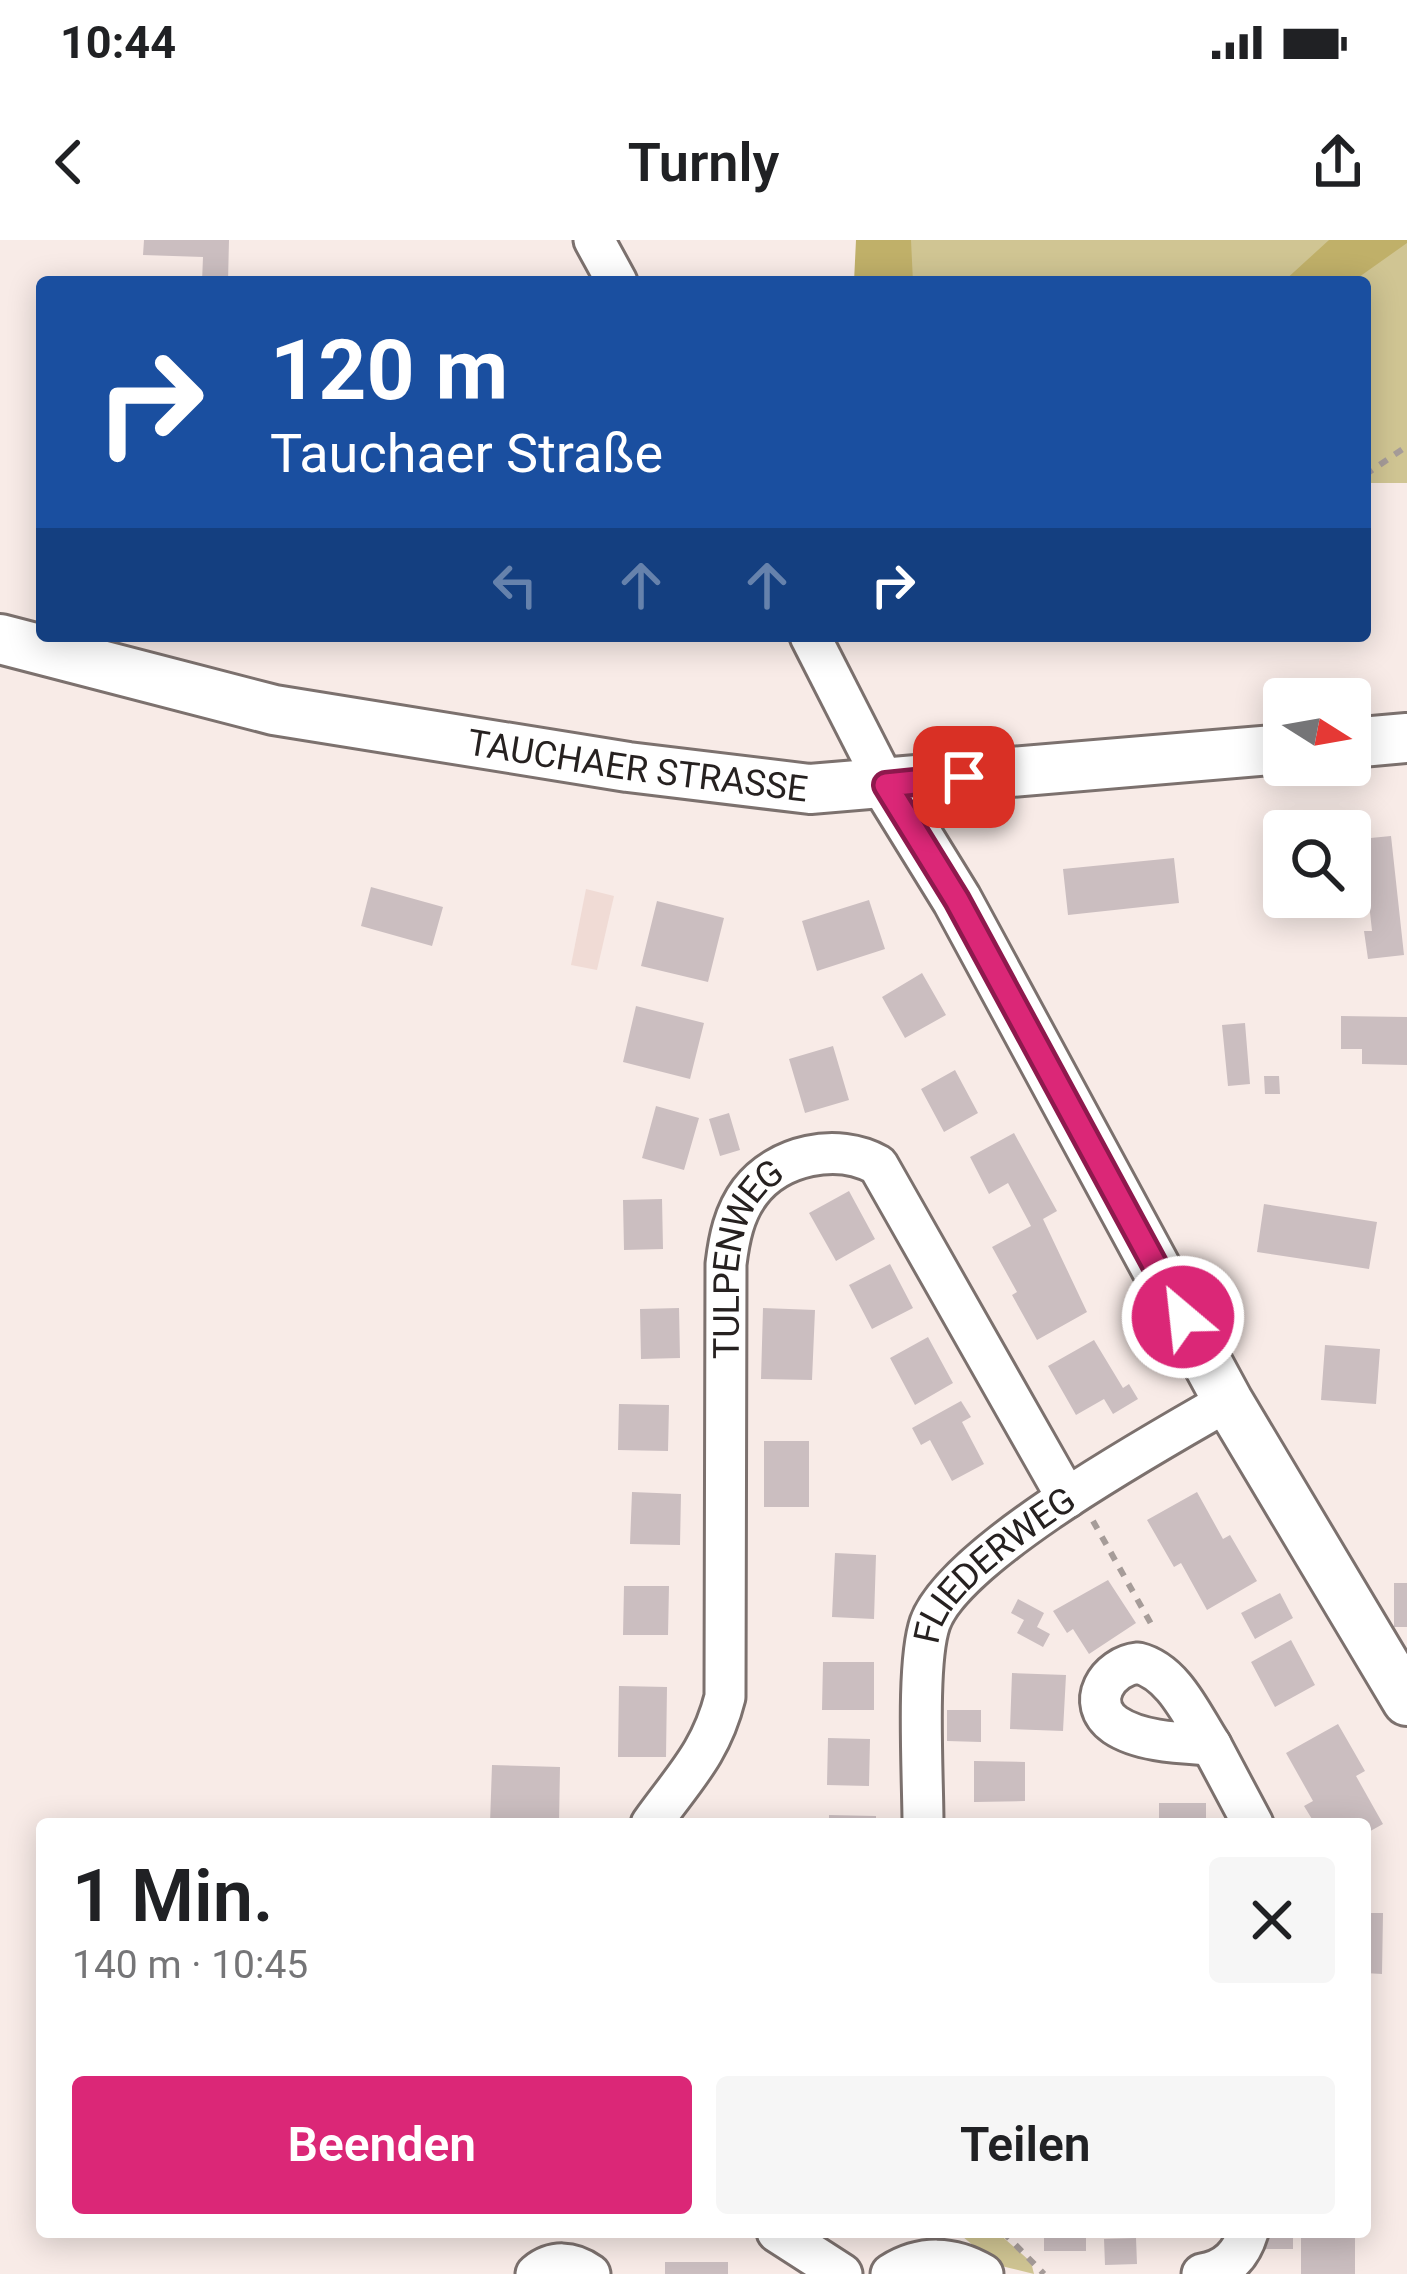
<!DOCTYPE html>
<html lang="de">
<meta charset="utf-8">
<style>
body{margin:0;font-family:Roboto,sans-serif;background:#f6f6f6;color:#202124;height:100vh;display:flex;flex-direction:column;font-size:45px;white-space:nowrap}
*{box-sizing:border-box;margin:0}
p{font-size:39px;color:#757577}
.icon{flex:none;width:66px;height:66px;fill:none;stroke:currentColor;stroke-width:2;stroke-linecap:round;stroke-linejoin:round}
.map{position:relative;flex:1;overflow:hidden}
.panel{position:absolute;left:36px;top:1578px;width:1335px;height:420px;display:flex;flex-direction:column;background:#fff;border-radius:12px;box-shadow:0 6px 30px #0003}
.panel>*{flex:none}
.hud{position:absolute;left:36px;top:36px;width:1335px;height:366px;border-radius:12px;box-shadow:0 6px 30px #0003;background:#1a4fa0;color:#fff;overflow:hidden}
.needle{width:78px;rotate:101deg}
.controls{position:absolute;left:1263px;top:438px;display:grid;gap:24px}
.controls a{display:grid;place-items:center;width:108px;height:108px;border-radius:12px;background:#fff;box-shadow:0 6px 30px #0003;font-size:60px}
.pin{position:absolute;display:grid;place-items:center;width:102px;height:102px;color:#fff;margin:-51px;border-radius:24px;box-shadow:0 6px 18px #0006}
.me{position:absolute;width:132px;margin:-66px;rotate:332deg;stroke-linejoin:round;filter:drop-shadow(0 0 9px #0008)}
.turn{display:flex;align-items:center;gap:42px;height:252px;padding:0 36px;font-size:54px}
.turn .icon{width:156px;height:156px;stroke-width:2.5}
.turn b{display:block;font-size:84px;line-height:102px}
.lanes{display:flex;align-items:center;height:114px;padding:0 36px;background:#0003;justify-content:center;gap:60px;direction:ltr}
.lanes .off{opacity:.35}
.round{display:grid;place-items:center;flex:none;width:126px;height:126px;border-radius:12px;background:#f6f6f6}
.overview{display:flex;align-items:center;justify-content:space-between;height:204px;padding:0 36px}
h1{font-size:72px;font-weight:600;line-height:90px}
.action{display:flex;gap:24px;margin-top:auto;padding:24px 36px}
.action a{flex:1;height:138px;border-radius:12px;background:#db2777;color:#fff;font-size:48px;font-weight:600;line-height:138px;text-align:center}
.action a+a{background:#f6f6f6;color:#202124}
.status{display:flex;justify-content:space-between;align-items:center;height:84px;padding:0 60px;background:#fff;direction:ltr}
.status svg{height:33px;fill:currentColor}
header{display:flex;justify-content:space-between;align-items:center;height:156px;padding:0 36px;background:#fff;font-size:54px;font-weight:600}
.map>svg:first-child{display:block}
</style>
<div class="status"><b>10:44</b><svg viewBox="0 0 49 12"><path d="M0 12V9h3v3zM5 12V6h3v6zM10 12V3h3v9zM15 12V0h3v12zM26 1h20v11H26zM47 4h2v5h-2z"/></svg></div>
<header><svg class="icon" aria-label="back" viewBox="0 0 24 24"><path d="M15 5l-7 7 7 7"/></svg>Turnly<svg class="icon" aria-label="share" viewBox="0 0 24 24"><path d="M12 15V3M7 8l5-5 5 5M5 13v7h14v-7"/></svg></header>
<div class="map">
<svg width="1407" height="2034" viewBox="0 0 1407 2034">
<rect width="100%" height="100%" fill="#f8ebe7"/>
<path fill="#f0dbd5" d="M586,649l28,7 -17,74 -26,-5z"/>
<path fill="#d0c593" d="M888,0h519v243h-42v-201h-477z
M957,1992h40l34,30 3,12 -37,-9z"/>
<path fill="#c0b069" d="M856,0h55l2,42h-59z
M1329,0h78v3l-55,39h-69z"/>
<path fill="#cbbec0" d="M144,0h85l-1,42h-26l1,-25 -60,-2z
M1284,593v60l-6,1 -6,-60z
M1391,596l13,119 -36,4 -4,-28h8l-5,-47 -17,2v-46z
M1174,618l5,45 -111,12 -5,-46z
M371,647l72,20 -11,39 -71,-20z
M869,660l16,49 -68,22 -15,-50z
M657,661l67,17 -16,64 -67,-16z
M922,733l24,42 -41,23 -23,-41z
M636,766l68,17 -14,56 -67,-17z
M1341,776l66,1v48l-45,-1v-15h-21z
M1245,783l5,61 -22,2 -6,-61z
M833,806l16,54 -44,13 -16,-54z
M955,830l23,43 -34,19 -23,-43z
M1264,836h15l1,18h-15z
M656,866l43,12 -15,52 -42,-12z
M729,873l11,37 -20,6 -11,-37z
M1014,893l43,78 -14,8 44,93 -50,28 -25,-45 5,-3 -25,-45 39,-21 -23,-43 -19,11 -19,-37z
M849,951l26,48 -39,22 -27,-48z
M662,959l1,50 -39,1 -1,-50z
M1264,964l113,18 -8,47 -112,-17z
M890,1024l23,44 -41,21 -23,-44z
M679,1068l1,50 -39,1 -1,-50z
M763,1068l52,2 -3,70 -51,-1z
M928,1097l25,46 -38,22 -25,-47z
M1094,1100l29,48 6,-4 9,15 -25,15 -9,-15 -28,16 -28,-49z
M1325,1105l55,4 -4,55 -55,-4z
M961,1161l10,16 -9,5 22,42 -32,17 -22,-41 -9,5 -9,-17z
M619,1164l50,1 -1,46 -50,-1z
M764,1201h45v66h-45z
M632,1252l49,2 -1,51 -50,-1z
M1197,1252l26,47 7,-4 27,46 -50,29 -26,-47 -7,4 -27,-47z
M835,1313l41,2 -2,64 -42,-2z
M1108,1340l28,43 -47,31 -16,-25 -6,4 -14,-22z
M1394,1343h13v44h-13z
M624,1346h45l-1,49h-45z
M1280,1353l13,25 -38,21 -14,-26z
M1018,1359l26,14 -7,14 13,7 -7,13 -26,-14 7,-13 -13,-7z
M1291,1400l24,45 -40,22 -24,-45z
M823,1422h51v48h-52z
M1012,1433l54,2 -3,56 -53,-2z
M619,1446l48,1 -1,70h-48z
M947,1470h34v32l-34,-1z
M1338,1484l27,47 -9,5 27,48 -18,10v-10h-50l-11,-18 9,-5 -27,-48z
M828,1498l42,1 -1,47 -42,-1z
M974,1521l51,1v39l-51,1z
M492,1525l68,2 -1,57h-69z
M1159,1563h47v21h-47z
M829,1575l47,1v8h-47z
M1365,1673h18l-1,61 -17,-1z
M1044,1992h42v19h-42z
M1301,1992h54v42h-54z
M1266,1995l27,1v13h-27z
M1136,1998l1,26 -32,1 -1,-26z
M665,2022h63v12h-63z"/>
<g fill="none" stroke-linecap="round" stroke-linejoin="round">
<defs>
<g id="minor">
<path d="M594,0l23,42"/>
<path d="M810,396l76,149"/>
<path d="M1138,1423c36,9 54,53 73,82 -29,-2 -71,-3 -96,-20 -31,-22 -7,-59 23,-62z"/>
<path d="M1211,1505l42,79"/>
<path id="s1" d="M651,1584c32,-45 60,-71 74,-127l1,-433c3,-25 8,-51 24,-72 28,-37 87,-50 128,-27l189,333"/>
<path id="s2" d="M923,1584c0,-48 -7,-160 7,-201 25,-70 229,-182 298,-222"/>
<path d="M777,1992l65,42"/>
<path d="M536,2034c17,-14 36,-13 54,0"/>
<path d="M891,2034c30,-19 62,-18 92,0"/>
<path d="M1202,2034c25,-4 39,-19 46,-42"/>
</g>
<g id="tertiary">
<path id="s3" d="M0,399l274,71 354,57 182,22 474,-40"/>
<path d="M1350,503l57,-5"/>
<path d="M886,545l71,115 271,501 179,300"/>
</g>
</defs>
<use href="#minor" stroke="#7c716e" stroke-width="45"/>
<use href="#tertiary" stroke="#7c716e" stroke-width="54"/>
<path stroke="#a69c99" stroke-width="6" stroke-dasharray="9 9" stroke-linecap="butt" d="M1365,235l42,-29
M1093,1281l61,108
M1003,1992l41,42"/>
<use href="#minor" stroke="#fff" stroke-width="39"/>
<use href="#tertiary" stroke="#fff" stroke-width="48"/>
</g>
<g fill="none" stroke-linecap="round" stroke-linejoin="round">
<defs>
<path id="route" d="M964,537l-78,8 71,115 226,417"/>
</defs>
<use href="#route" stroke="#8e194d" stroke-width="30"/>
<use href="#route" stroke="#db2777" stroke-width="21"/>
</g>
<g text-anchor="middle" stroke-width="10" stroke-linejoin="round" paint-order="stroke">
<g font-size="36" fill="#262120" stroke="#f8ebe7">
<text dy="13" stroke="none"><textPath href="#s3" startOffset="651">TAUCHAER STRASSE</textPath></text>
<text dy="13" stroke="none"><textPath href="#s1" startOffset="591">TULPENWEG</textPath></text>
<text dy="13" stroke="none"><textPath href="#s2" startOffset="288">FLIEDERWEG</textPath></text>
</g>
</g>
</svg>
<div class="controls">
<a><svg class="needle" viewBox="-14 -14 28 28"><path d="M0-13l5 13h-10z" fill="#e53935"/><path d="M0 13l5-13h-10z" fill="#757577"/></svg></a>
<a><svg class="icon" aria-label="search" viewBox="0 0 24 24"><circle cx="10" cy="10" r="6"/><path d="M15 15l6 6"/></svg></a>
</div>
<div class="pin" style="left:964px;top:537px;background:#d93025"><svg class="icon" aria-label="arrive" viewBox="0 0 24 24"><path d="M6 21V4h12l-3 4 3 4H6"/></svg></div>
<svg class="me" style="left:1183px;top:1077px" viewBox="-20 -20 40 40"><circle r="17" fill="#db2777" stroke="#fff" stroke-width="3"/><path d="M0-11L8 9 0 5-8 9z" fill="#fff"/></svg>
<div class="hud">
<div class="turn"><svg class="icon" aria-label="right" viewBox="0 0 24 24"><path d="M7 20v-9h11M14 6l5 5-5 5"/></svg><div><b>120 m</b>Tauchaer Straße</div></div>
<div class="lanes"><svg class="icon off" aria-label="left" viewBox="0 0 24 24"><path d="M17 20v-9H6M10 6l-5 5 5 5"/></svg><svg class="icon off" aria-label="ahead" viewBox="0 0 24 24"><path d="M12 20V5M6 11l6-6 6 6"/></svg><svg class="icon off" aria-label="ahead" viewBox="0 0 24 24"><path d="M12 20V5M6 11l6-6 6 6"/></svg><svg class="icon" aria-label="right" viewBox="0 0 24 24"><path d="M7 20v-9h11M14 6l5 5-5 5"/></svg></div>
</div>
<section class="panel">
<div class="overview"><div><h1>1 Min.</h1><p>140 m · 10:45</p></div><a class="round"><svg class="icon" aria-label="close" viewBox="0 0 24 24"><path d="M6 6l12 12M18 6L6 18"/></svg></a></div>
<div class="action"><a>Beenden</a><a>Teilen</a></div>
</section>
</div>
